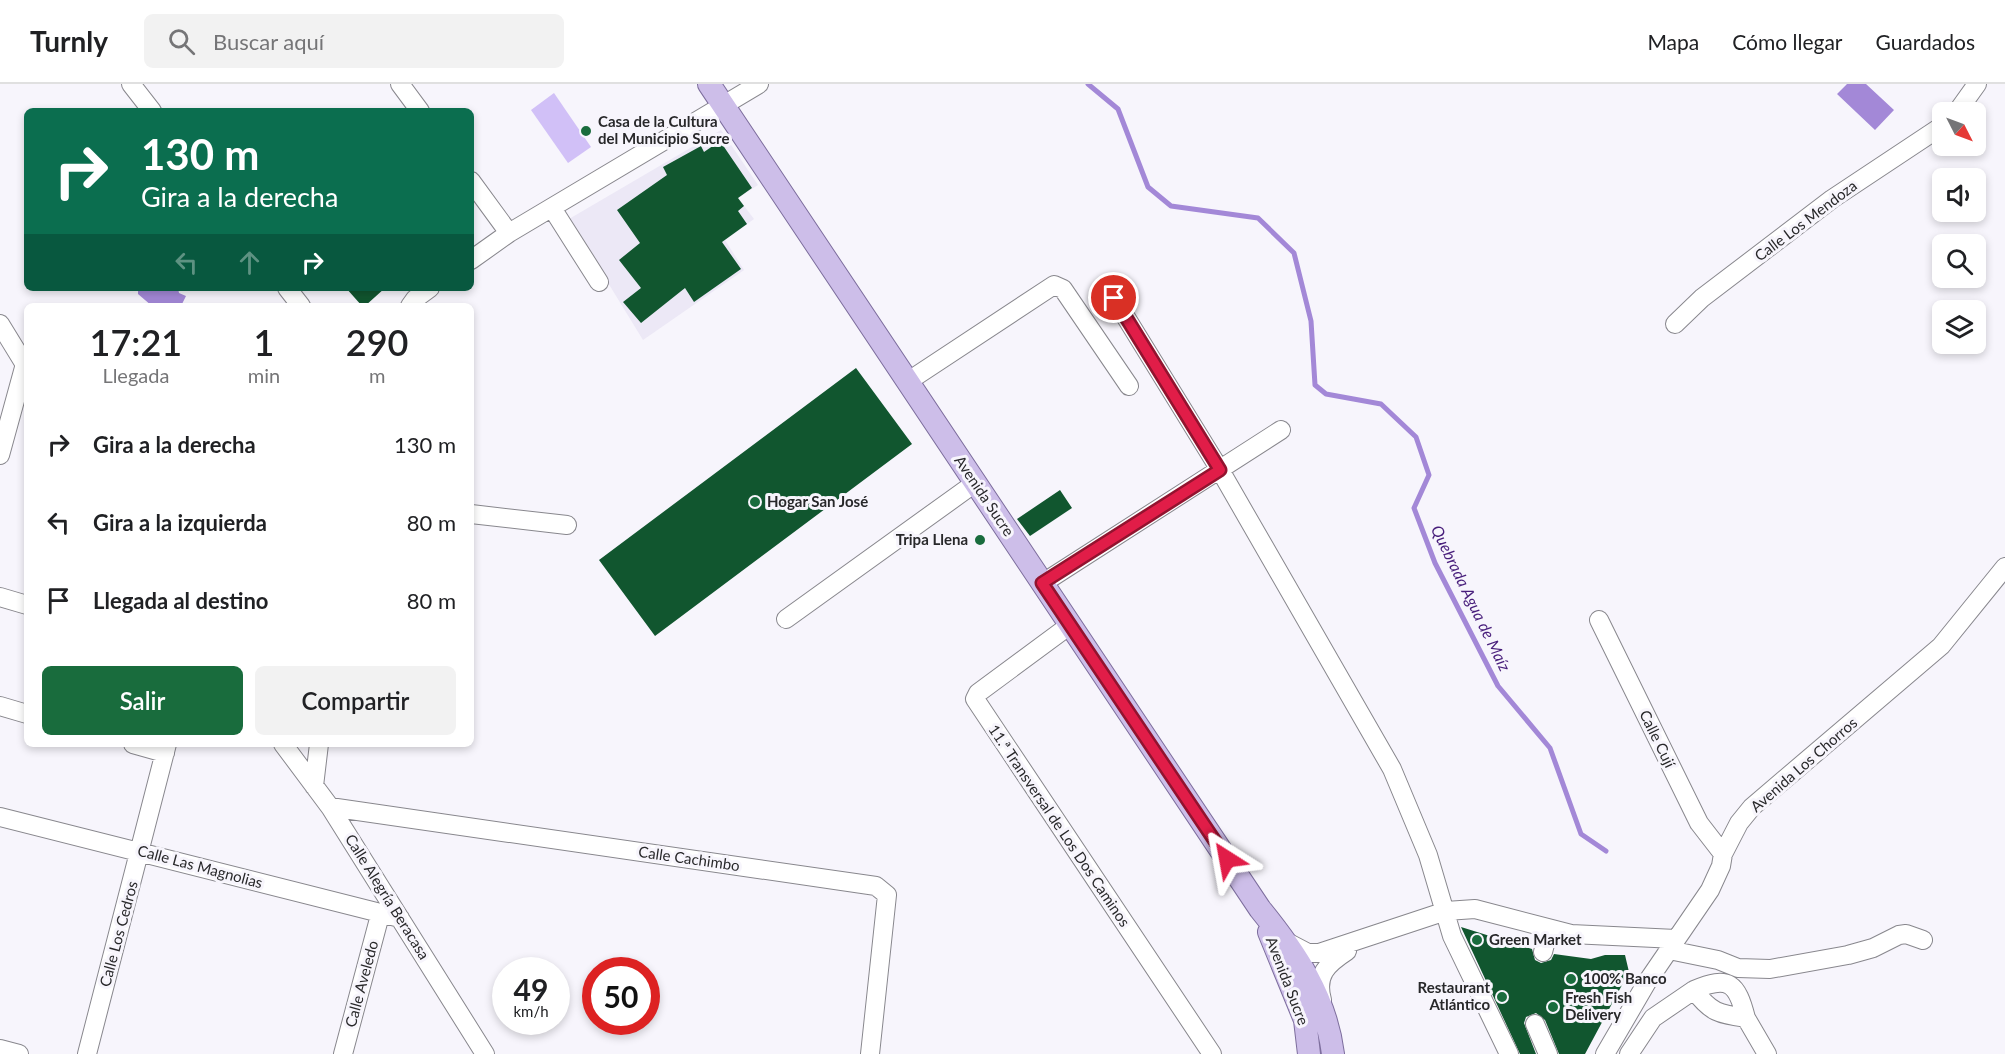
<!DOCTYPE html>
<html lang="es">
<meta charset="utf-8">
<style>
body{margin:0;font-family:Lato,sans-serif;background:#f2f2f2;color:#202124;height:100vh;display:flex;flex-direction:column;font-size:22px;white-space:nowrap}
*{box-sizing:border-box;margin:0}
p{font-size:20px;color:#757577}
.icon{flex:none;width:33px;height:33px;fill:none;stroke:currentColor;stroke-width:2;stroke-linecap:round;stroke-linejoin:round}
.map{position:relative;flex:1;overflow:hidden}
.sheet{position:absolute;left:24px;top:219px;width:450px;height:444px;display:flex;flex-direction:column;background:#fff;border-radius:9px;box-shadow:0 3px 9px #0003}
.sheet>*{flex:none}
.guide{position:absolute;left:24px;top:24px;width:450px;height:183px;border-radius:9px;box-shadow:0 3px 9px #0003;background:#0b6e4f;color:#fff;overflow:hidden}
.needle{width:39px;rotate:132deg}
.buttons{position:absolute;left:1932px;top:18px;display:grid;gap:12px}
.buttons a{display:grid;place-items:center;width:54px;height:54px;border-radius:9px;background:#fff;box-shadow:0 3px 9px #0003;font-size:30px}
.speed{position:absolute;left:492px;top:873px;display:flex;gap:12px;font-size:30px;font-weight:700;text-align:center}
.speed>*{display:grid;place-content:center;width:78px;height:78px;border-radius:50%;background:#fff;box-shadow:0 3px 9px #0003;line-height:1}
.speed small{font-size:15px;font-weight:400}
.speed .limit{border:9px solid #d22;background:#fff;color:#111}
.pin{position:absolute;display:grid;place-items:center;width:51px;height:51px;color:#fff;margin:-26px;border:3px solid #fff;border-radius:50%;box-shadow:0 2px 6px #0007}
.me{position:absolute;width:66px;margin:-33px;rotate:326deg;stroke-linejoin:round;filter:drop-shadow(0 0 4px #0008)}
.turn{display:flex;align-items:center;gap:21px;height:126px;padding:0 18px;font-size:27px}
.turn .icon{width:78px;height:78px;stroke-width:2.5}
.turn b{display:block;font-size:42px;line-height:51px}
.lanes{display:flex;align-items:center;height:57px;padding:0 18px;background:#0003;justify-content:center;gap:30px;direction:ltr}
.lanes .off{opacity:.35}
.eta{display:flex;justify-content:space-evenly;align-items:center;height:102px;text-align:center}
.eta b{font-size:36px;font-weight:600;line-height:42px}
.cta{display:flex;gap:12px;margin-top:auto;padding:12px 18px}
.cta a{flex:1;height:69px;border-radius:9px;background:#196c3d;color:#fff;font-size:24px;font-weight:600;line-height:69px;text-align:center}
.cta a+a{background:#f2f2f2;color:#202124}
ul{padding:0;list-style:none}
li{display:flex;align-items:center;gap:18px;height:78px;padding:0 18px}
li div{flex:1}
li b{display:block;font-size:22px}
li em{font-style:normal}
header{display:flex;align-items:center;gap:36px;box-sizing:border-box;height:84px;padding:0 30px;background:#fff;border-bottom:2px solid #e0e0e0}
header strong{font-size:28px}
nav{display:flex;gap:33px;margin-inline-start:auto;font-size:21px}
.search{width:420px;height:54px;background:#f2f2f2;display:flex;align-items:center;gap:15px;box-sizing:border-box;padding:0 21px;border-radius:9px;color:#757577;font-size:22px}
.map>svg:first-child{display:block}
</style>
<header>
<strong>Turnly</strong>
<div class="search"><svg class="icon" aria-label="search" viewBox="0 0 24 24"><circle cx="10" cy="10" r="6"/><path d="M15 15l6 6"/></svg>Buscar aquí</div>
<nav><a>Mapa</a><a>Cómo llegar</a><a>Guardados</a></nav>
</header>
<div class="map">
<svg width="2005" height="970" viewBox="0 0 2005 970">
<rect width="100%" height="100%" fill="#f7f5fc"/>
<path fill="#ece8f6" d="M721,46l37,55 -20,13 16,21 -29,21 19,30 -101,70 -74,-121z"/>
<path fill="#d1c0f7" d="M554,9l37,54 -23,16 -37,-53z"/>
<path fill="#a388d7" d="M1847,0h19l28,26 -19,20 -38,-36z
M138,204h40l1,5 7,3 -5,10h-29l-14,-12z"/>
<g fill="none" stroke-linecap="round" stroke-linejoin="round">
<path stroke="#a388d7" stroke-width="5" d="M1088,0l30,25 30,78 23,19 87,12 36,35 17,68 4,64 11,9 55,10 35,33 13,38 -15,33 21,55 63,123 52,62 31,86 25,17"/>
</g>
<path fill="#11562f" d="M720,57l32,47 -14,10 6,8 -6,5 9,13 -25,18 19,27 -47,33 -9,-14 -44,35 -18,-21 18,-14 -22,-28 21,-17 -23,-33 50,-35 -4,-8 38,-21 3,6z
M346,204h39l-20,18h-3z
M856,284l56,76 -257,192 -56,-76z
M1060,406l12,18 -42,28 -13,-17z
M1461,843l71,22 3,11 6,3 10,-3 3,-6 37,5 14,-4h20l4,17 -44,82h-26l-14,-34 -9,-7 -10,4 -2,6 12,31h-16z"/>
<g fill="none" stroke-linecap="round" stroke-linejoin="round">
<defs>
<path id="minor" d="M131,0l21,27
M400,0l20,27
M1957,28l20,-28
M471,97l38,52
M552,124l47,74
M471,176l38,-27 250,-149
M287,204l14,18
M1114,214l106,172 172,299 36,86 24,81 57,118
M410,222l5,-7 15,-11
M0,240l27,44
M1675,240l27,-26 130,-99 110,-73
M907,298l147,-97 9,4 66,97
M0,371l25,-91
M471,430l96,11
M1043,499l238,-153
M0,513l27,8
M786,535l189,-136
M1599,536l100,203 24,31
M1070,541l-92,68 -3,6 237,355
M0,622l27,8
M133,660l32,9
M283,660l47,63 155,247
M314,702l5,-42
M330,723l546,79 11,9 -17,159
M0,733l400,101
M1287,858l21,11h11l127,-42 29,-2 96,25 105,5
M1669,866l49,10 20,8 32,1 78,-14 25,-7 26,-13 7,-1 17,6
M1543,868l6,-23
M1694,906c35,-15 43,-7 52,28
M1322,916c-7,-25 5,-36 25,-49
M1535,940l13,30
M0,965l19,5
M87,970l80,-310
M343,970l37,-139
M1605,970l42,-72 63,-92 11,-24 2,-12 16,-31 13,-16 189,-161 64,-79
M1629,970l24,-36 41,-28c17,23 25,24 52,28l21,36"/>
<path id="major" d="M709,0l551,825c35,43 66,88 73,145
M1269,848l36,88 4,34"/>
</defs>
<use href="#minor" stroke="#88878d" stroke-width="20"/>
<use href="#major" stroke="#7d6e9d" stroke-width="24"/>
<use href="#minor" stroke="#fff" stroke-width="18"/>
<use href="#major" stroke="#cdbee9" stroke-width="22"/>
</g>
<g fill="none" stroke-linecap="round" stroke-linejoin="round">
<defs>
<path id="route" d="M1114,214l106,172 -178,113 185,276"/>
</defs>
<use href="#route" stroke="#92132f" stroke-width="15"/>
<use href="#route" stroke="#e11d48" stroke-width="10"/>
</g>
<g fill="#196c3d" stroke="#f7f5fc" stroke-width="2">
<circle cx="586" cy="47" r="6"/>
<circle cx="755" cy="418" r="6"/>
<circle cx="980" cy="456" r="6"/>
<circle cx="1477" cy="856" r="6"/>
<circle cx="1571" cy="895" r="6"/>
<circle cx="1502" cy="913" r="6"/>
<circle cx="1553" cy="923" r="6"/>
</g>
<g text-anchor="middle" stroke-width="6" stroke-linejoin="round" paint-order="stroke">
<g font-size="15" font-weight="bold" fill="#28282a" stroke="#f7f5fc" text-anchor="start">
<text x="598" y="43">Casa de la Cultura<tspan x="598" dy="17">del Municipio Sucre</tspan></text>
<text x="767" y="423">Hogar San José</text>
<text x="968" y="461" text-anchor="end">Tripa Llena</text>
<text x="1489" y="861">Green Market</text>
<text x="1583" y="900">100% Banco</text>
<text x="1490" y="909" text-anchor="end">Restaurant<tspan x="1490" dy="17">Atlántico</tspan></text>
<text x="1565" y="919">Fresh Fish<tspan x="1565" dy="17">Delivery</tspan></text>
</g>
<g font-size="15" fill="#28282a" stroke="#f7f5fc">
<text transform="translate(1806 137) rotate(-37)" y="5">Calle Los Mendoza</text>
<text transform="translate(984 412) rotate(56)" y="5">Avenida Sucre</text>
<text transform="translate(1657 655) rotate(64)" y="5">Calle Cují</text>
<text transform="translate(1804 681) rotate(-41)" y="5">Avenida Los Chorros</text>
<text transform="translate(1059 742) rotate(56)" y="5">11.ª Transversal de Los Dos Caminos</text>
<text transform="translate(689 775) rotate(8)" y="5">Calle Cachimbo</text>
<text transform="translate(200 783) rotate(15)" y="5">Calle Las Magnolias</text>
<text transform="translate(387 813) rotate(58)" y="5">Calle Alegría Beracasa</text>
<text transform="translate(119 850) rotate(-75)" y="5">Calle Los Cedros</text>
<text transform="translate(1287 897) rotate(69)" y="5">Avenida Sucre</text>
<text transform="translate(362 900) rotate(-75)" y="5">Calle Aveledo</text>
</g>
<g font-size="16" font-style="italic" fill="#481e7b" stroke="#f7f5fc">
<text transform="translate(1471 514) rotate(64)" y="6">Quebrada Agua de Maíz</text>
</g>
</g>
</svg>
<div class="buttons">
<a><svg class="needle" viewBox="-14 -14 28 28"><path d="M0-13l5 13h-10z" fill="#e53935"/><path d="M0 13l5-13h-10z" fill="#757577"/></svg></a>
<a><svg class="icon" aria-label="sound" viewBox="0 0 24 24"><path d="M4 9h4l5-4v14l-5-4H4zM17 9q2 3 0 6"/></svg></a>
<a><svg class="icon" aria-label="search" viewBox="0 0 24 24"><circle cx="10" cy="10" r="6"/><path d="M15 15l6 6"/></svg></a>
<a><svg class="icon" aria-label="layers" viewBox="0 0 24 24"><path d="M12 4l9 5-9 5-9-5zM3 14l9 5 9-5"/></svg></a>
</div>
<div class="speed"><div>49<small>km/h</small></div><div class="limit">50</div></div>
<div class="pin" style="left:1114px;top:214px;background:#d93025"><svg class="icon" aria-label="arrive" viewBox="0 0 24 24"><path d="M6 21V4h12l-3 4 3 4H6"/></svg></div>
<svg class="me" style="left:1227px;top:775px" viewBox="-20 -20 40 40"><path d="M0-17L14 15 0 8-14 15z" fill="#e11d48" stroke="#fff" stroke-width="4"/></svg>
<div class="guide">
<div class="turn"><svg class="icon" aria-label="right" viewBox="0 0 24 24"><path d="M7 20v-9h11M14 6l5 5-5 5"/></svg><div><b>130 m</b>Gira a la derecha</div></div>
<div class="lanes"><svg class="icon off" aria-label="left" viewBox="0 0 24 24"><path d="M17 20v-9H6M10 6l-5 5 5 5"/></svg><svg class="icon off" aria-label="ahead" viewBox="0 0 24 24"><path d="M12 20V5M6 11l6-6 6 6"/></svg><svg class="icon" aria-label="right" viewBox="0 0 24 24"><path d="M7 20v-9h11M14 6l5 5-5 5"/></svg></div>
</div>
<section class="sheet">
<div class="eta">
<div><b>17:21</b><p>Llegada</p></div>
<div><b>1</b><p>min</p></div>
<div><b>290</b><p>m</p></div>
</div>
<ul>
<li><svg class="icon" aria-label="right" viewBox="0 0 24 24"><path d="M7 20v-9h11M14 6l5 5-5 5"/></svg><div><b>Gira a la derecha</b></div><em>130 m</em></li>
<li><svg class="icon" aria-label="left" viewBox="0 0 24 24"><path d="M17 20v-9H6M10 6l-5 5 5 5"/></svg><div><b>Gira a la izquierda</b></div><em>80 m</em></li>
<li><svg class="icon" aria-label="arrive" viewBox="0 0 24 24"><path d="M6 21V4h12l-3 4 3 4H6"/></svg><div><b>Llegada al destino</b></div><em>80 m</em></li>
</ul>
<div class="cta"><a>Salir</a><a>Compartir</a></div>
</section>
</div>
